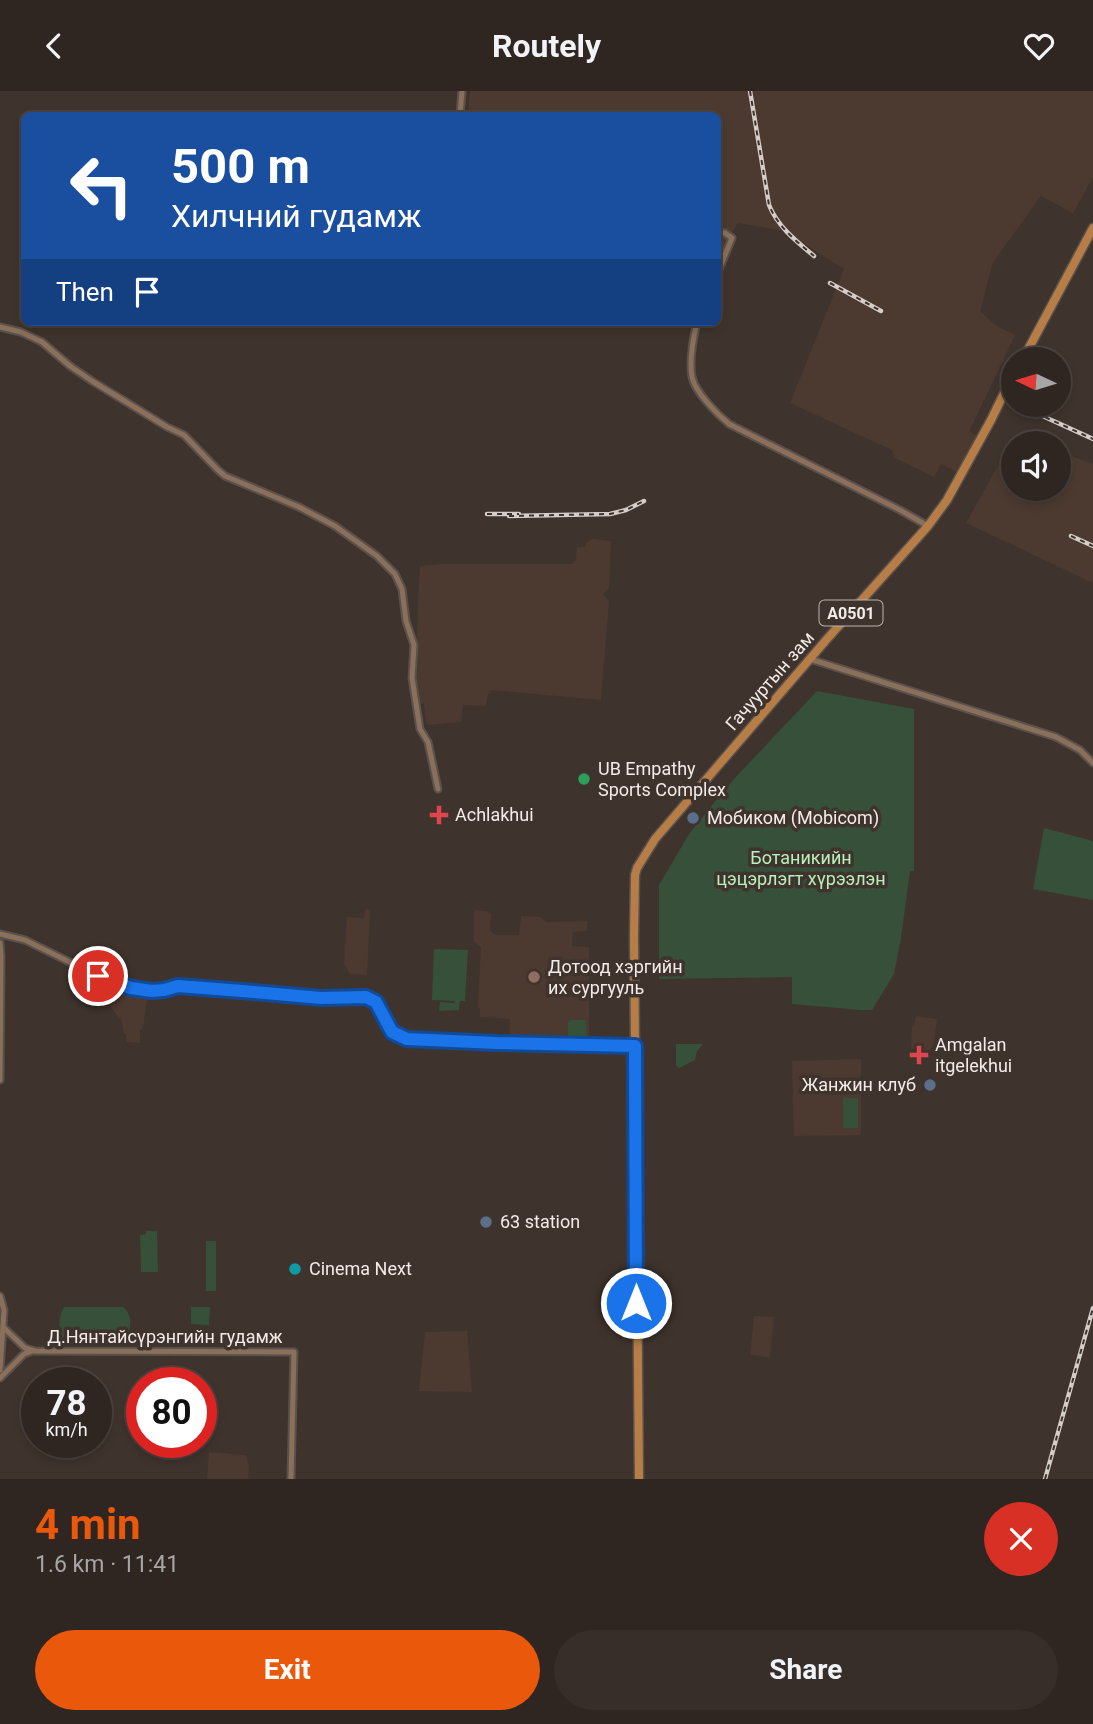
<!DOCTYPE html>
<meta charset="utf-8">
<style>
body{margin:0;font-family:Roboto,sans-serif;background:#372e2a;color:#f1f3f6;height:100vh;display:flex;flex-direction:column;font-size:26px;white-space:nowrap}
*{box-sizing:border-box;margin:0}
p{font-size:23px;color:#a7a5a5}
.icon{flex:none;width:38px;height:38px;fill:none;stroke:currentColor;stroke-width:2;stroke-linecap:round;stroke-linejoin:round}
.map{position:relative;height:1388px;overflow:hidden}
.panel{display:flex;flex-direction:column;background:#2f2622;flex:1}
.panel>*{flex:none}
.guide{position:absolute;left:21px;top:21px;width:700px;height:214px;border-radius:10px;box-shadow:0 4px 10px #0003,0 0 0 2px #4a4340;background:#1a4fa0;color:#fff;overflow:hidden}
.needle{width:46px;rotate:274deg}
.controls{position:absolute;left:1001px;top:256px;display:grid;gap:14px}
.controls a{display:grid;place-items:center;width:70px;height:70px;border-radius:50%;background:#2f2622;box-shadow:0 4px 10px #0003,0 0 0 2px #4a4340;font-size:35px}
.speed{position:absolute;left:21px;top:1276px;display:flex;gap:14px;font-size:35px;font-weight:700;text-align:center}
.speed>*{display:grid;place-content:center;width:91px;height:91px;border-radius:50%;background:#2f2622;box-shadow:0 4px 10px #0003,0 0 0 2px #4a4340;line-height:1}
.speed small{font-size:18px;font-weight:400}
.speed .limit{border:10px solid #d22;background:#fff;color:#111}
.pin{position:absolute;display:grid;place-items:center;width:60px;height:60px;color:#fff;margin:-30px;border:4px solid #fff;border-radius:50%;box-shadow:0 2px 7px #0007}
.me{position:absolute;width:77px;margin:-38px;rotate:0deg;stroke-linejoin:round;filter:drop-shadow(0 0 5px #0008)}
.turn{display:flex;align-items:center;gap:24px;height:147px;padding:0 35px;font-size:32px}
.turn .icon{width:91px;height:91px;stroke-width:2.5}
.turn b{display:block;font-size:49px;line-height:60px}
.then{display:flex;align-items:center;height:66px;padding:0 35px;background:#0003;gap:14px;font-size:26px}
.round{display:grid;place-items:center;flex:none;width:74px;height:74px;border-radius:37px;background:#372e2a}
.summary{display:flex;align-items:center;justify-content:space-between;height:119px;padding:0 35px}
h1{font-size:42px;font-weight:700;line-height:52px;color:#ea580c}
.cta{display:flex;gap:14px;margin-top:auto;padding:14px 35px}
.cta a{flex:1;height:80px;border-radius:42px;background:#ea580c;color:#fff;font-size:28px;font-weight:700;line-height:80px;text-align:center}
.cta a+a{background:#372e2a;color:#f1f3f6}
header{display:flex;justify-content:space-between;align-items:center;height:91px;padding:0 35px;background:#2f2622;font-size:32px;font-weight:700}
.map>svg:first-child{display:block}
</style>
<header><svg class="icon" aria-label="back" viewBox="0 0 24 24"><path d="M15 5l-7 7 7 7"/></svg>Routely<svg class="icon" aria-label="heart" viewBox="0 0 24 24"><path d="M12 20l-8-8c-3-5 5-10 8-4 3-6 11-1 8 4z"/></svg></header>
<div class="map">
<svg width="1093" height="1388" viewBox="0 0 1093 1388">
<rect width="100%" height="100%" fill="#3f332d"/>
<path fill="#4c3a30" d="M470,0h623v86l-20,36 -32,-17 -48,66 -13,49 15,14 20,10 -46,97 9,4 -19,37 -18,-9 -7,13 -39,-19 -3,-8 -102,-47 54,-134 -60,-38 -46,-8 -12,18 -8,20v-146h-250z
M1011,351l2,1v45h46v-25l9,4 4,-11 21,8v119l-127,-60z
M592,448l19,2 -2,47 -6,6 6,7 -8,99 -110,-10 -1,3 -2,1 -2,12 -23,-1 -2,17 -33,3 -2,-3 -2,-18 -4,-1 -4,-25 2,-76 2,-36 20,-2h132l4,-4 1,-13h9v-4z
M365,818l5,1 -3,65 -17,-1 -6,-10 3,-47 17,1z
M474,819l13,1 4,3 -1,16 5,5h24l2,-19 19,1 6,5 41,-1v10l-14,1 -1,14 17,1v91h-80l1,-19 -30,-2v-8l-2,-1 3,-61 -7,-5z
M115,895l33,7 -5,35 -3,2v13l-13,-1 -1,-8h-2l-2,-13 -15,-19 1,-13h6z
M916,925l21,3 -3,23 -4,9 -19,-3 1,-21 2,-1z
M861,968v72l-1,4 -66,1 -2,-75z
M754,1225l20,1 -4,40 -20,-2z
M467,1240l5,61 -53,-1 6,-59z
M209,1361l37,3 3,12 -1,12h-41z"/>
<path fill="#375039" d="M817,600l97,18v162h-4l-9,67 -7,36 -22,36h-12l-68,-6v-26l-1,-1 -132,2v-94l30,-51 23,-29 22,-26z
M1044,737l49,13v59l-60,-11z
M434,858l34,1 -3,51h-5l-1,9 -20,1 1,-9 14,1 1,-2 -23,-1z
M570,929h16l1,18 -19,-1v-15z
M676,953h27l-6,7 -2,9 -16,8 -3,-3z
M843,1007h15v30h-15z
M146,1140h11l1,41h-17l-1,-37 6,-1z
M206,1150h10v50h-10z
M64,1216h59c11,9 9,26 -2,35h-55c-9,-8 -8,-25 -2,-35z
M191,1216h19l-1,18 -18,-1z"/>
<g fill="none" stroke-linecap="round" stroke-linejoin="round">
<defs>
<path id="secondary" d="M460,24l2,-24
M718,141l7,1 7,5 -14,34
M697,231c-4,17 -8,38 -5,55 3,15 25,37 37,47l171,86 28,16
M0,236l21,5 21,10 28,24 22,15 75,46 17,8 34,35 7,6 74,31 36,19 42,30 18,18 7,15 4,32 8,24 -2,33 8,51 8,13 10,47
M810,568l246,78 24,13 13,13
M0,843l25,6 73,36 47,15h16l17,-5 64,4 79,8 33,-2 15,1 8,7 14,27 13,7 93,5 138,3
M0,852l1,13 -1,124
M0,1205l4,14 -4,60
M3,1236l22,21 10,3 259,1 -3,127
M0,1287l24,-24 8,-3"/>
<path id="highway" d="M1023,268l70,-131
M639,1388l-5,-543 1,-61 2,-7 18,-29 172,-200 101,-113 19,-26 44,-80 22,-45"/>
</defs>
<use href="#secondary" stroke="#5b514c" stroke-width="9"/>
<use href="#highway" stroke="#5b514c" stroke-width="11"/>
<use href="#secondary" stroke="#8a6f5a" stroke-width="5"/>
<use href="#highway" stroke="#b77d47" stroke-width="8"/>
<defs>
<path id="rail" d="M750,0l19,114c9,22 27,36 45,51
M830,192l51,28
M1036,322l57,26
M487,423h32
M509,425l101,-2 16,-4 18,-9
M1071,445l22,10
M1045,1388l48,-171"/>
</defs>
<use href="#rail" stroke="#d5cdc8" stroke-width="4.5"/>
<use href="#rail" stroke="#3f332d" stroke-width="2" stroke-dasharray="5" stroke-linecap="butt"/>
</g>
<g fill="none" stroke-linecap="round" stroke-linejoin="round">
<defs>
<path id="route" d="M98,885l33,12 21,3 12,-1 14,-4 64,5 79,7 45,-1 10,5 16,30 15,7 90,4 138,3 1,257"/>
</defs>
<use href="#route" stroke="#114b97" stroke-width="18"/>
<use href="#route" stroke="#1a73e8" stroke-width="12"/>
</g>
<circle fill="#2e9e5b" stroke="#3f332d" stroke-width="2.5" cx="584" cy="688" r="7"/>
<g fill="#e0444e" stroke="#3f332d" stroke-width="2.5">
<path d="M435.5 713.5h7v7h7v7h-7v7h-7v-7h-7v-7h7z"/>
<path d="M915.5 953.5h7v7h7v7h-7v7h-7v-7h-7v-7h7z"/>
</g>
<g fill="#5c6f8a" stroke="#3f332d" stroke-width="2.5">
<circle cx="693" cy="727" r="7"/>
<circle cx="930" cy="994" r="7"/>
<circle cx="486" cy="1131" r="7"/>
</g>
<circle fill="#8d6e63" stroke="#3f332d" stroke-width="2.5" cx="534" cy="886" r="7"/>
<circle fill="#0f9aa8" stroke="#3f332d" stroke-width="2.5" cx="295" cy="1178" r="7"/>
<g text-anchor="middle" stroke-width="7" stroke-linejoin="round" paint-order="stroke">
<rect fill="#3f332d" stroke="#bdb4af" stroke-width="2" x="819.5" y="509.5" width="63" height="25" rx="5"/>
<g font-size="16" font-weight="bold" fill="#f3ebe7">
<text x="851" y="528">A0501</text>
</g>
<g font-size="18" fill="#f3ebe7" stroke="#3f332d">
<text transform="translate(770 590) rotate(-49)" y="6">Гачууртын зам</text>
<text x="165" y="1252">Д.Нянтайсүрэнгийн гудамж</text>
</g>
<g font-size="18" fill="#f3ebe7" stroke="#3f332d" text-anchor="start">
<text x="598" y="684">UB Empathy<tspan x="598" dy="21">Sports Complex</tspan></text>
<text x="455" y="730">Achlakhui</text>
<text x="707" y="733">Мобиком (Mobicom)</text>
<text x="548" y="882">Дотоод хэргийн<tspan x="548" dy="21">их сургууль</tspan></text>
<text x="935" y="960">Amgalan<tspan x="935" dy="21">itgelekhui</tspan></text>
<text x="916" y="1000" text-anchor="end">Жанжин клуб</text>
<text x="500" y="1137">63 station</text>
<text x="309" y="1184">Cinema Next</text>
</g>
<g font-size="18" fill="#b8f0bc" stroke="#3f332d">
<text x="801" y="773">Ботаникийн<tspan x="801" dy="21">цэцэрлэгт хүрээлэн</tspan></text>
</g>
</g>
</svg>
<div class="controls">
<a><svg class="needle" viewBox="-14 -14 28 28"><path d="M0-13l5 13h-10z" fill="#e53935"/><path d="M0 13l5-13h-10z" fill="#a7a5a5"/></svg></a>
<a><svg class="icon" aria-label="sound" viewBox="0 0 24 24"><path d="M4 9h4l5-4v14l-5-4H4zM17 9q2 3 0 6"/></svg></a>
</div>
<div class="speed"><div>78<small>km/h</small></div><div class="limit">80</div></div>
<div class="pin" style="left:98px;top:885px;background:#d93025"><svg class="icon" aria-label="arrive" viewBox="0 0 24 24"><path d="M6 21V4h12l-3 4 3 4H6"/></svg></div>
<svg class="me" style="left:636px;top:1212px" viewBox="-20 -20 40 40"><circle r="17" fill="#1a73e8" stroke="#fff" stroke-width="3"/><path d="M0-11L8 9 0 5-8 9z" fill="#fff"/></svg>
<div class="guide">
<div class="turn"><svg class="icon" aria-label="left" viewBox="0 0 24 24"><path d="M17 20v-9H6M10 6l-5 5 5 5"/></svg><div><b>500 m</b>Хилчний гудамж</div></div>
<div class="then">Then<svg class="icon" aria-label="arrive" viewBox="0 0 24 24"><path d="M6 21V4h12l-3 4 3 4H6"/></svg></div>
</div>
</div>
<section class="panel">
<div class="summary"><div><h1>4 min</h1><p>1.6 km · 11:41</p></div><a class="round" style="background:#d93025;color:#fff"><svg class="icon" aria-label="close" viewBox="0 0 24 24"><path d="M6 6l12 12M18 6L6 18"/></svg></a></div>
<div class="cta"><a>Exit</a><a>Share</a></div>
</section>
